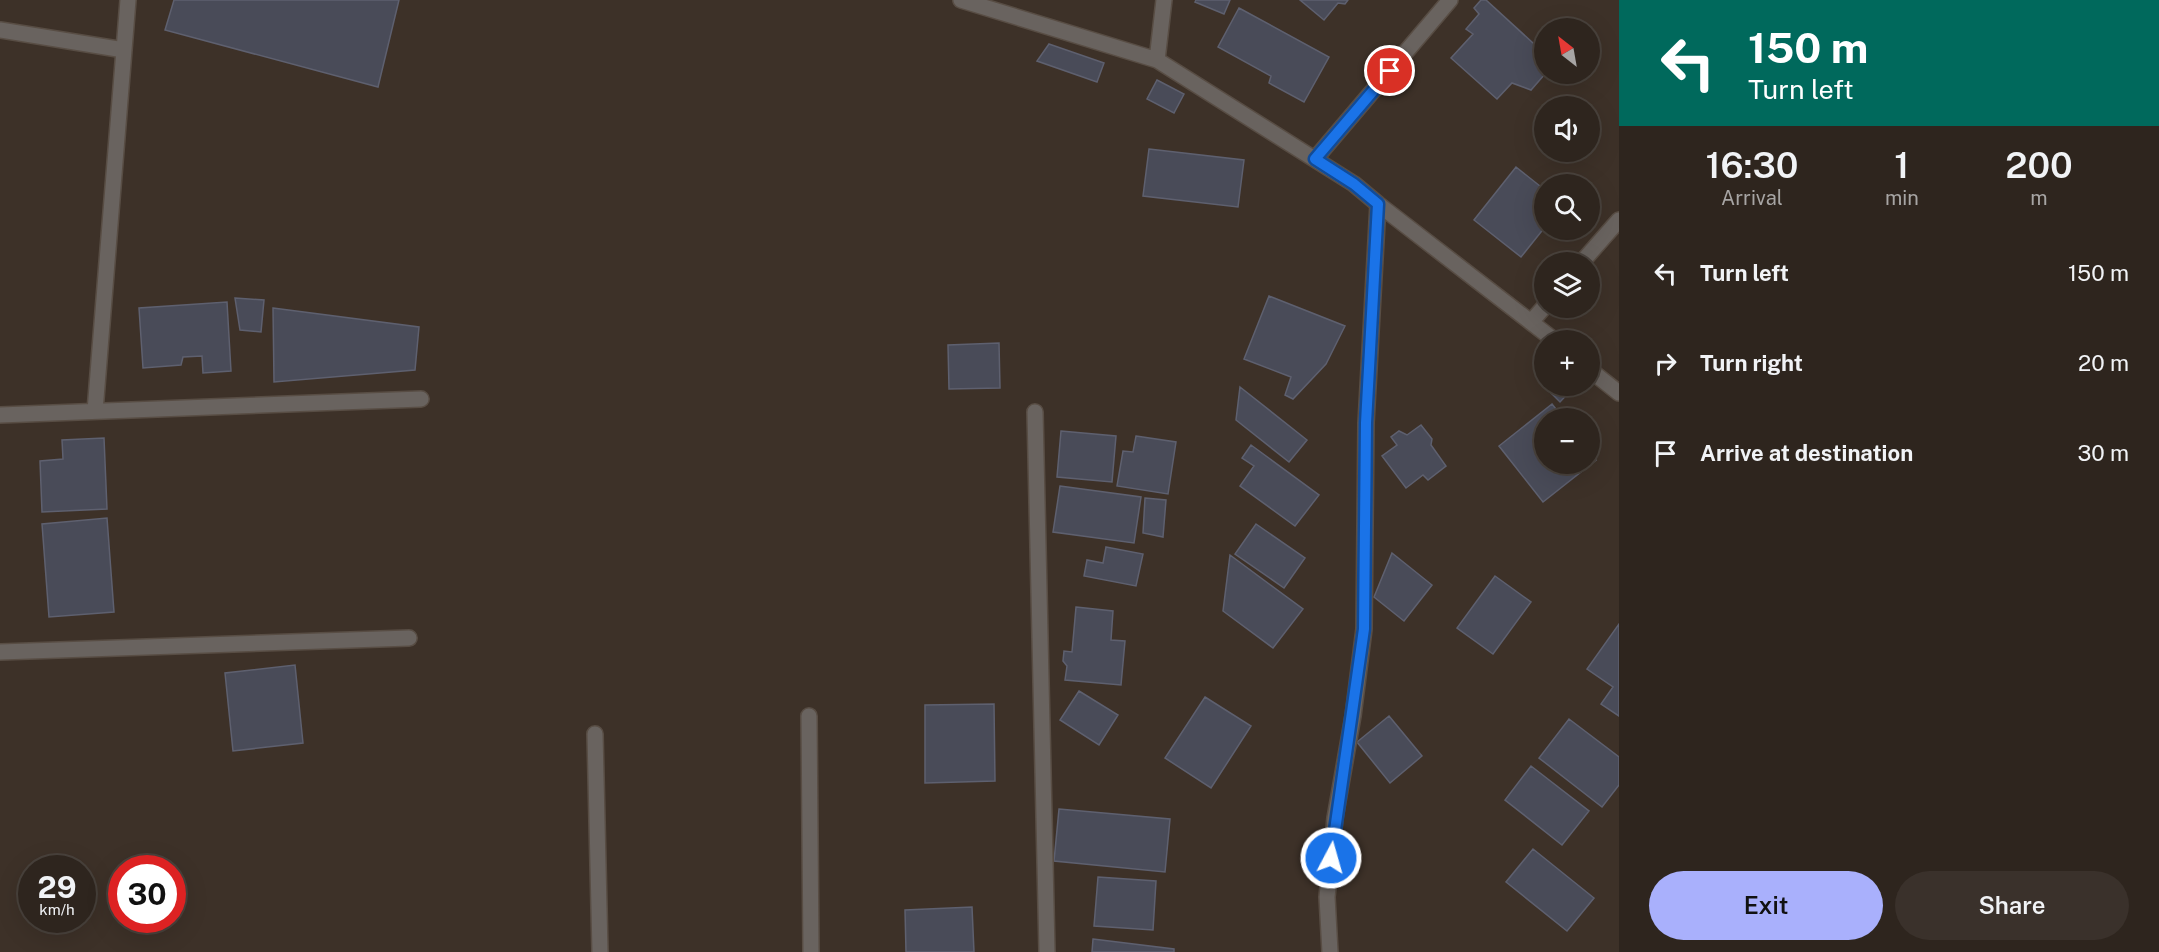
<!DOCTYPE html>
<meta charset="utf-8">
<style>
body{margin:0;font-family:"Public Sans",sans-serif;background:#3a312b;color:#f1f3f6;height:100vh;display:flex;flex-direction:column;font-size:22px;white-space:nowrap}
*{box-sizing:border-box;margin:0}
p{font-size:20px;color:#a7a5a4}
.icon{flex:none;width:33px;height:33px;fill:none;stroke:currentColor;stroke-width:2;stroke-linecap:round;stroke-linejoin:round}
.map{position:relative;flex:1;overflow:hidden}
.sheet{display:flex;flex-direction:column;background:#2e251e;width:540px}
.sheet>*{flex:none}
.top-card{background:#00695c;color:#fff;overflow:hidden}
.needle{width:39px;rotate:329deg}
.controls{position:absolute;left:1534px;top:18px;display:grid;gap:12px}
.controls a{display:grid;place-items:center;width:66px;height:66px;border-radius:50%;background:#2e251e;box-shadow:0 6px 24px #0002,0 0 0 2px #49423c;font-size:30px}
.speed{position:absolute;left:18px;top:855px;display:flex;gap:12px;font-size:30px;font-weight:700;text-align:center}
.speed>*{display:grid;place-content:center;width:78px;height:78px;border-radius:50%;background:#2e251e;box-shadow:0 6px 24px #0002,0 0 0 2px #49423c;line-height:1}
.speed small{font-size:15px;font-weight:400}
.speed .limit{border:9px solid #d22;background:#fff;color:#111}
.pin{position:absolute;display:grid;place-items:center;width:51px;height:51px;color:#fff;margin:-26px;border:3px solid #fff;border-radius:50%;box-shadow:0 2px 6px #0007}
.me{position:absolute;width:66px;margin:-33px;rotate:6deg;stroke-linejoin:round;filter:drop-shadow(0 0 4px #0008)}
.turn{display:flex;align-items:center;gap:21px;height:126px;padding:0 30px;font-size:27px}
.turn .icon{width:78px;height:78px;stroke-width:2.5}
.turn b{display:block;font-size:42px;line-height:51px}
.eta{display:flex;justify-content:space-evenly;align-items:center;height:102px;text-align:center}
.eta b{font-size:36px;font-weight:600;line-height:42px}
.primary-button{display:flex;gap:12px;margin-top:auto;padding:12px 30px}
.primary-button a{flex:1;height:69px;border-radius:36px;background:#a9b0fc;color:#111;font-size:24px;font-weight:600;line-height:69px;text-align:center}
.primary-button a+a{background:#3a312b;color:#f1f3f6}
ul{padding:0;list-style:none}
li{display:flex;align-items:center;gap:18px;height:90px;padding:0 30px}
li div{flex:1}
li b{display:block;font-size:22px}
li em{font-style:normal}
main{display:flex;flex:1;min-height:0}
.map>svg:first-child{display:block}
</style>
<main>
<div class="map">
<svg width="1619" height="952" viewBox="0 0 1619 952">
<rect width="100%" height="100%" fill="#3d3128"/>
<path fill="#494b58" stroke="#5e606f" stroke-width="1.5" d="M174,0h225l-21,87 -213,-57z
M1196,0h34l-6,14 -29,-12z
M1300,0h48l-3,4 -7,-1 -14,17z
M1481,0h5l59,54v20l-14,16 -19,-7 -15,16 -46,-41 22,-24 -7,-5 13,-15 -5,-6z
M1239,8l90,49 -25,45 -35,-19 2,-7 -53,-29z
M1049,44l55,19 -7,19 -60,-21z
M1157,80l27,14 -10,19 -27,-14z
M1149,149l95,11 -6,47 -95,-11z
M1516,167l29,23 -6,7 6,5v25l-24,30 -47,-37z
M1269,296l76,30 -19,38 -33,35 -8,-4 6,-18 -47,-18z
M235,298l29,2 -3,32 -21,-2z
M227,302l4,69 -28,2 -1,-17 -19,1 -2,8 -38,3 -4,-60z
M273,308l146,19 -4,43 -141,12z
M999,343l1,45 -51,1 -1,-44z
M1545,382v4h30l-15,16 -17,-17z
M1240,387l67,53 -18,22 -53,-42z
M1552,404l11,14h-18v46h45v-12l6,8 -53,42 -44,-56z
M1421,425l11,14 -1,6 15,21 -18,14 -5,-5 -17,13 -24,-32 15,-11 -6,-8 8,-6 8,4z
M1061,431l55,5 -4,46 -55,-5z
M1136,436l40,6 -8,52 -51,-8 6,-35 10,1z
M104,438l3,71 -65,3 -2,-51 23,-2 -1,-19z
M1251,445l68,50 -24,31 -55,-40 14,-20 -12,-8z
M1060,486l81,11 -7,46 -81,-11z
M1145,498l21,2 -3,37 -20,-4z
M107,518l7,94 -65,5 -7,-93z
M1256,524l49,34 -21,30 -49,-34z
M1106,547l37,7 -7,32 -52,-10 3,-16 16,3z
M1392,553l40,32 -28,36 -30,-24z
M1230,555l73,54 -30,39 -50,-37z
M1495,576l36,26 -38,52 -36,-26z
M1076,607l37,4 -2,29 14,1 -4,44 -56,-5 2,-14 -4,-5 1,-10 8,1z
M1619,624v92l-18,-12 12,-17 -26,-18z
M295,665l8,78 -70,8 -8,-78z
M1079,691l39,24 -19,30 -39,-25z
M1205,697l46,29 -40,62 -46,-30z
M994,704l1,77 -70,2v-78z
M1389,716l33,40 -32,27 -33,-41z
M1569,719l50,38v28l-17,22 -63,-49z
M1531,766l58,45 -27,34 -57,-45z
M1059,809l111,10 -5,53 -111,-11z
M1533,849l61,49 -27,33 -61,-49z
M1098,877l58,4 -3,49 -59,-4z
M972,907l2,45h-68l-1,-42z
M1093,939l81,10v3h-82z"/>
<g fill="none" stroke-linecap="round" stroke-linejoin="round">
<defs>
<path id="minor" d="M961,0l196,60 197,124 24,20 176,136
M0,30l124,20 4,-50
M1157,60l7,-60
M1315,159l135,-159
M1582,262l37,-42
M1531,322l14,-16
M1590,370l29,23
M95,411l29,-361
M1035,412l12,540
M0,415l421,-16
M0,652l409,-14
M809,716l2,236
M595,734l5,218
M1330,952l-3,-55 8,-79 18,-102 11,-87 2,-206 12,-219"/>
</defs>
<use href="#minor" stroke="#584d44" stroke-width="18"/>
<use href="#minor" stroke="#69635f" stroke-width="15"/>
</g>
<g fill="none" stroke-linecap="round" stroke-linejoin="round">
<defs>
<path id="route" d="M1331,858l33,-229 2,-206 12,-219 -24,-20 -39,-25 75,-88"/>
</defs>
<use href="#route" stroke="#114b97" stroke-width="15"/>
<use href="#route" stroke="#1a73e8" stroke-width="10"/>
</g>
</svg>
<div class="controls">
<a><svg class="needle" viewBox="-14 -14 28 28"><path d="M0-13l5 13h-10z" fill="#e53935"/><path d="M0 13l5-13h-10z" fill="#a7a5a4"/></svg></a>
<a><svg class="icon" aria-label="sound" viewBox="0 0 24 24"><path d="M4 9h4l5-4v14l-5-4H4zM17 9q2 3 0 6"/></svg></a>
<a><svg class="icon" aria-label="search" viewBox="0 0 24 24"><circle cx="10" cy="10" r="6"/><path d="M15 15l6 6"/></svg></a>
<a><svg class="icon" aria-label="layers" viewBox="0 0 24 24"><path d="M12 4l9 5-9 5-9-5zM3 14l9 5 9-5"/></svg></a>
<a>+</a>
<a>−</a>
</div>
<div class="speed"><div>29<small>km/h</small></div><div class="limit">30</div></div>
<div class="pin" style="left:1390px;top:71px;background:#d93025"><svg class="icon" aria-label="arrive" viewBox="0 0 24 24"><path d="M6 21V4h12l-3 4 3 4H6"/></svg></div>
<svg class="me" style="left:1331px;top:858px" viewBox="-20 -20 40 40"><circle r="17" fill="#1a73e8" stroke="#fff" stroke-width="3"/><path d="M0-11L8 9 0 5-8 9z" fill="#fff"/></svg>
</div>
<section class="sheet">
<div class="top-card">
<div class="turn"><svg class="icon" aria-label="left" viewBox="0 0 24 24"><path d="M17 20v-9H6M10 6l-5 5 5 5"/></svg><div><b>150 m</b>Turn left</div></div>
</div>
<div class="eta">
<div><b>16:30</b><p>Arrival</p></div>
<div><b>1</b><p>min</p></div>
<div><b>200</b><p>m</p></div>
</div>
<ul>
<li><svg class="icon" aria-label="left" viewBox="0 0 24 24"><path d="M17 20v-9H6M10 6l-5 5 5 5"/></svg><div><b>Turn left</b></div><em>150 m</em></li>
<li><svg class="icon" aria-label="right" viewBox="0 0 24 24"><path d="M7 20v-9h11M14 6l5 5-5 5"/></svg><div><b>Turn right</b></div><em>20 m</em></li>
<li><svg class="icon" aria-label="arrive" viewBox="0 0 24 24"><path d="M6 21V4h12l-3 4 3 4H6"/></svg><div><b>Arrive at destination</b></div><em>30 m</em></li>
</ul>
<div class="primary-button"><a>Exit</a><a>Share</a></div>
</section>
</main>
